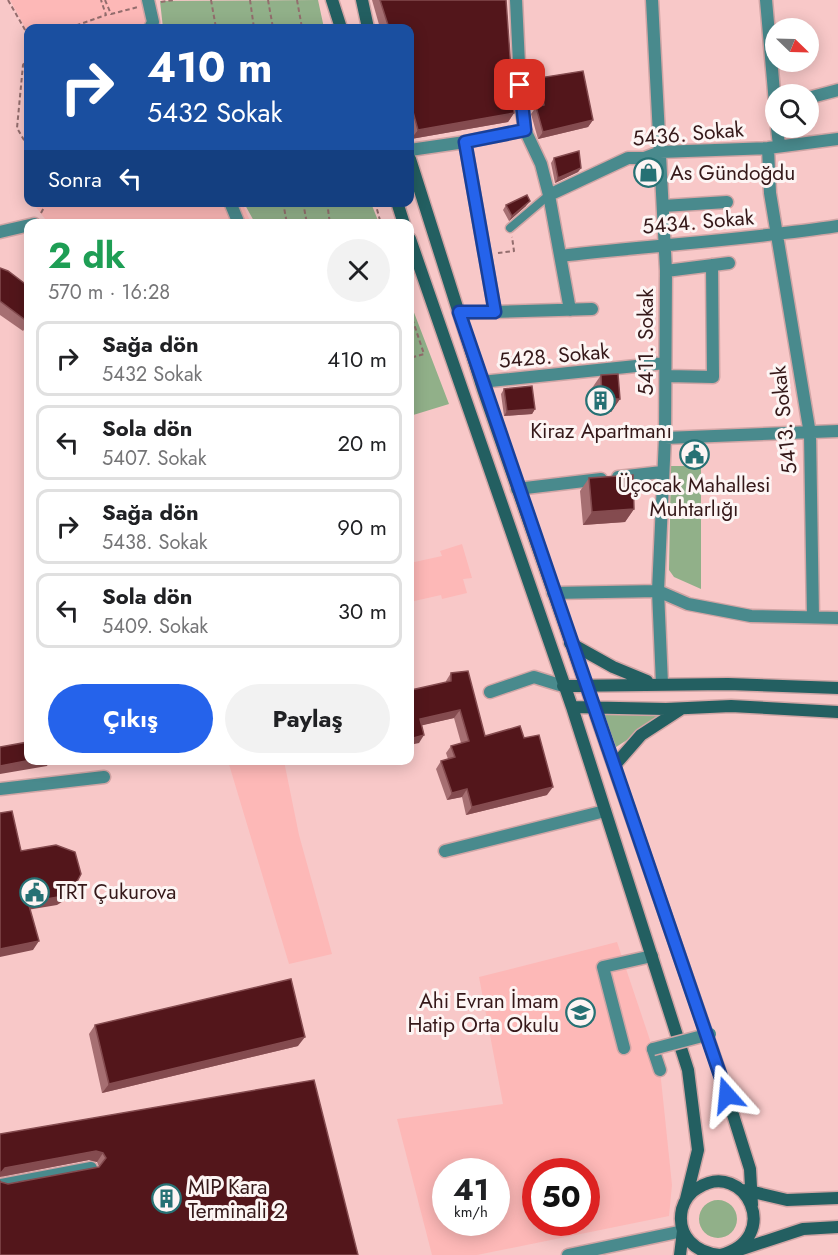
<!DOCTYPE html>
<html lang="tr">
<meta charset="utf-8">
<style>
body{margin:0;font-family:Jost,sans-serif;background:#f2f2f2;color:#202124;height:100vh;display:flex;flex-direction:column;font-size:22px;white-space:nowrap}
*{box-sizing:border-box;margin:0}
p{font-size:20px;color:#757577}
.icon{flex:none;width:33px;height:33px;fill:none;stroke:currentColor;stroke-width:2;stroke-linecap:round;stroke-linejoin:round}
.map{position:relative;flex:1;overflow:hidden}
.side{position:absolute;left:24px;top:219px;width:390px;height:546px;display:flex;flex-direction:column;background:#fff;border-radius:12px;box-shadow:0 3px 15px #0003}
.side>*{flex:none}
.guide{position:absolute;left:24px;top:24px;width:390px;height:183px;border-radius:12px;box-shadow:0 3px 15px #0003;background:#1a4fa0;color:#fff;overflow:hidden}
.needle{width:39px;rotate:113deg}
.controls{position:absolute;left:765px;top:18px;display:grid;gap:12px}
.controls a{display:grid;place-items:center;width:54px;height:54px;border-radius:50%;background:#fff;box-shadow:0 3px 15px #0003;font-size:30px}
.speed{position:absolute;left:432px;top:1158px;display:flex;gap:12px;font-size:30px;font-weight:700;text-align:center}
.speed>*{display:grid;place-content:center;width:78px;height:78px;border-radius:50%;background:#fff;box-shadow:0 3px 15px #0003;line-height:1}
.speed small{font-size:15px;font-weight:400}
.speed .limit{border:9px solid #d22;background:#fff;color:#111}
.pin{position:absolute;display:grid;place-items:center;width:51px;height:51px;color:#fff;margin:-26px;border-radius:12px;box-shadow:0 3px 9px #0006}
.me{position:absolute;width:66px;margin:-33px;rotate:342deg;stroke-linejoin:round;filter:drop-shadow(0 0 4px #0008)}
.turn{display:flex;align-items:center;gap:21px;height:126px;padding:0 24px;font-size:27px}
.turn .icon{width:78px;height:78px;stroke-width:2.5}
.turn b{display:block;font-size:42px;line-height:51px}
.then{display:flex;align-items:center;height:57px;padding:0 24px;background:#0003;gap:12px;font-size:22px}
.round{display:grid;place-items:center;flex:none;width:63px;height:63px;border-radius:32px;background:#f2f2f2}
.overview{display:flex;align-items:center;justify-content:space-between;height:102px;padding:0 24px}
h1{font-size:36px;font-weight:700;line-height:45px;color:#1e9e55}
.button{display:flex;gap:12px;margin-top:auto;padding:12px 24px}
.button a{flex:1;height:69px;border-radius:36px;background:#2563eb;color:#fff;font-size:24px;font-weight:700;line-height:69px;text-align:center}
.button a+a{background:#f2f2f2;color:#202124}
ul{padding:0;list-style:none}
li{display:flex;align-items:center;gap:18px;height:75px;margin:0 12px 9px;padding:0 12px;border:3px solid #e0e0e0;border-radius:12px}
li div{flex:1}
li b{display:block;font-size:22px}
li em{font-style:normal}
.map>svg:first-child{display:block}
</style>
<div class="map">
<svg width="838" height="1255" viewBox="0 0 838 1255">
<rect width="100%" height="100%" fill="#f8c8c8"/>
<path fill="#fdb8b7" fill-rule="evenodd" d="M10,0h135l6,28h-123v5z
M28,113v83l-3,-5v-59z
M33,203h209l9,20h-203z
M462,544l10,34 -9,1 4,14 -25,6 -1,-4 -31,7v-39l32,-7 -2,-5z
M228,761h56l15,74 33,119 -43,10z
M617,942l43,128 12,115 -3,31 -192,39h-45l-35,-136 106,-15 -24,-127zM446,1172h50v50h-50zM536,1172h50v50h-50z"/>
<path fill="#91b089" d="M318,0l6,28h-161l-3,-27z
M244,203h127l8,20h-124z
M410,302l39,102 -39,12z
M671,466h30v123l-27,-12 -5,-7z
M604,713l64,1 -52,33z
M699 1219a19 19 0 1 1 38 0a19 19 0 1 1-38 0Z"/>
<g fill="none" stroke-linecap="round" stroke-linejoin="round">
<defs>
<path id="lane" d="M510,228l39,-33"/>
<path id="street" d="M148,0l5,22 -3,6
M516,0l5,107 4,23 16,34 8,31 21,115
M652,0l14,271 -1,167 -7,153 4,93
M766,0l10,115
M808,98l30,-8
M777,128l2,17
M465,142l30,170
M768,148l2,45 40,241 3,183
M410,150l55,-8 60,-12
M549,195l79,-37h16l16,-6 108,-4 70,-9
M230,202l9,22
M663,206l64,-4
M0,232l34,-8
M561,256c93,-11 185,-16 277,-30
M666,271l63,-8
M459,313l133,-4
M667,376l46,1 -1,-112
M481,382l184,-19
M665,438l173,-7
M618,477l44,-5
M517,489l84,-10
M553,593l105,-2 30,13 63,12 87,2
M490,692l44,-15 29,9
M0,789l104,-12
M445,851l160,-40
M624,1048l-21,-81 49,-11
M653,1049l7,21
M0,1185l91,-17
M568,1255l115,-24"/>
<path id="secondary" d="M332,0l9,28
M362,0l6,28
M410,159l73,230 235,678 32,102 2,36
M397,202l7,22
M410,239l162,468 116,363 10,80 -12,49
M570,643l43,24 34,14
M563,686l165,-2 110,4
M572,707l94,2 65,-3 107,6
M614,766l27,-31 40,-26
M745,1190l42,10 51,-2
M739,1250l64,-21 35,-2
M680,1255l3,-24
M720,1255c-24,-2 -44,-19 -38,-46 2,-8 8,-17 16,-21 47,-30 86,51 22,67"/>
</defs>
<use href="#lane" stroke="#d1a5a5" stroke-width="11"/>
<use href="#street" stroke="#d1a5a5" stroke-width="15"/>
<use href="#secondary" stroke="#d1a5a5" stroke-width="15"/>
<path stroke="#936d6d" stroke-width="2" stroke-dasharray="4.5 3" stroke-linecap="butt" d="M8,0l20,35
M105,0l6,14 27,-7
M211,0l5,28
M250,0l4,28
M268,0l5,28
M297,0l5,28
M161,2l13,-2
M69,28l37,-13 -5,-15
M28,39v5
M28,57l-5,8 -6,63 11,19
M283,202l4,22
M303,202l4,22
M327,202l3,22
M375,202l6,22
M41,213l6,-11
M498,253l16,-2 -2,-14
M410,312l14,42 -14,4"/>
<use href="#lane" stroke="#498a8d" stroke-width="8"/>
<use href="#street" stroke="#498a8d" stroke-width="12"/>
<use href="#secondary" stroke="#235f61" stroke-width="12"/>
<defs>
<path id="street-bridge" d="M653,1049l57,-15"/>
</defs>
<use href="#street-bridge" stroke="#d1a5a5" stroke-width="15" stroke-linecap="butt"/>
<use href="#street-bridge" stroke="#498a8d" stroke-width="12"/>
</g>
<path fill="#a66f72" d="M372,0h134l8,113 -6,9 -97,17 -1,-6v-105h-30z
M539,78l54,42 -5,7 -50,12 -7,-25 5,-7h2l-4,-22z
M554,158l27,10 -3,4 -23,11 -4,-20z
M506,205l20,1 -17,15 -6,-11z
M0,268l28,18v38l-5,7 -23,-16z
M601,375l19,24 -9,13h-18l-1,-24z
M504,389l31,20 -3,5 -28,2 -3,-22z
M691,443l8,18h-12l3,-16z
M589,478l45,31 -9,13 -42,3 -3,-34z
M451,673l34,63 39,2 23,57 -81,20 -4,-18 -15,3 -11,-31 5,-8 7,-2 -2,-6 5,-7 10,-3 -7,-25 -32,7 -3,18 -8,-53 35,-7v-2z
M95,1025l203,21 -196,47 -13,-59z
M314,1080l-314,175 1,-73 7,2 91,-17 -2,-5 -8,-2 -89,17z"/>
<path fill="#844b4f" d="M514,113l-6,9 -97,17 7,-9z
M593,120l-5,7 -50,12 5,-7z
M581,168l-3,4 -23,11 3,-5z
M530,201l-4,5 -17,15 3,-5z
M602,399h18l-9,13h-18z
M535,409l-3,5 -28,2 3,-5z
M689,458l12,1 -2,2h-12z
M634,509l-9,13 -42,3 9,-13z
M460,710l-6,8 -39,9 5,-8z
M424,735l-5,8 -9,2v-6z
M31,760h19l-3,6 -47,8v-8z
M553,787l-6,8 -81,20 6,-8z
M467,789l-5,8 -15,3 5,-7z
M72,891l-7,9 -8,5 -36,6 7,-9z
M39,941l-6,9 -33,7v-8z
M305,1037l-7,9 -196,47 7,-9z
M96,1151l7,2 -6,9 -8,-2 -89,17v-3l5,-6z"/>
<path fill="#53161b" stroke="#844b4f" stroke-width="1.5" d="M380,0h126l8,113 -96,17 -8,-29v-73h-21z
M583,71l10,49 -50,12 -7,-25 8,-2 -5,-27z
M579,151l2,17 -23,10 -4,-20z
M527,195l3,6 -18,15 -6,-11z
M0,268l8,3 20,15v36l-28,-21z
M618,374l2,25h-18l-1,-24z
M532,386l3,23 -28,2 -3,-22z
M691,443l11,2 -1,14 -12,-1z
M633,475l1,34 -42,3 -3,-34z
M468,671l17,65 35,-10 4,12 15,-3 14,52 -81,20 -5,-18 -15,4 -11,-32 14,-4 -4,-11 18,-5 -9,-31 -40,9 4,16 -14,4v-53l1,4 40,-9v-8z
M28,742v18h3l-31,6v-19z
M12,811l9,40 35,-6 19,7 6,22 -9,17 -8,5 -36,6 11,39 -39,8v-136z
M291,979l14,58 -196,47 -14,-59z
M314,1080l44,175h-358v-74l1,1 7,2 91,-17 7,-9 -3,-5 -7,-2 -91,17 -5,6v-40z"/>
<g fill="none" stroke-linecap="round" stroke-linejoin="round">
<defs>
<path id="route" d="M520,85l5,45 -60,12 30,170h-36l268,783"/>
</defs>
<use href="#route" stroke="#184099" stroke-width="15"/>
<use href="#route" stroke="#2563eb" stroke-width="10"/>
</g>
<defs>
<symbol id="shop-ring" viewBox="-11 -11 22 22"><circle r="9.5" fill="#fdf5f4" stroke="#267174" stroke-width="1.5"/><path d="M-5-2.5h2.3a2.7 3.5 0 0 1 5.4 0H5L5.5 6h-11ZM-1.5-2.5h3a1.5 2.3 0 0 0-3 0Z" fill="#267174"/></symbol>
<symbol id="building-ring" viewBox="-11 -11 22 22"><circle r="9.5" fill="#fdf5f4" stroke="#267174" stroke-width="1.5"/><path d="M-4-6H4V6H1V3H-1V6H-4ZM-2.5-4.3h1.7v1.8h-1.7ZM.8-4.3h1.7v1.8H.8ZM-2.5-1h1.7V.8h-1.7ZM.8-1h1.7V.8H.8Z" fill="#267174"/></symbol>
<symbol id="civic-ring" viewBox="-11 -11 22 22"><circle r="9.5" fill="#fdf5f4" stroke="#267174" stroke-width="1.5"/><path d="M-.6-6.5H3V-4.5H.6V-3L4-1V1h2V6H-6V1h2V-1L-.6-3ZM-1.2 2.5V6h2.4V2.5Z" fill="#267174"/></symbol>
<symbol id="school-ring" viewBox="-11 -11 22 22"><circle r="9.5" fill="#fdf5f4" stroke="#267174" stroke-width="1.5"/><path d="M0-5L7-2L0 1L-7-2ZM-4 1L0 2.5L4 1V4Q0 6-4 4Z" fill="#267174"/></symbol>
</defs>
<g fill-rule="evenodd">
<use href="#shop-ring" x="632" y="156" width="33" height="33"/>
<use href="#building-ring" x="584" y="384" width="33" height="33"/>
<use href="#civic-ring" x="678" y="438" width="33" height="33"/>
<use href="#civic-ring" x="18" y="876" width="33" height="33"/>
<use href="#school-ring" x="564" y="996" width="33" height="33"/>
<use href="#building-ring" x="150" y="1182" width="33" height="33"/>
</g>
<g text-anchor="middle" stroke-width="6" stroke-linejoin="round" paint-order="stroke">
<g font-size="21" fill="#351819" stroke="#fdf5f4">
<text transform="translate(688 134) rotate(-5)" y="7">5436. Sokak</text>
<text transform="translate(698 222) rotate(-5)" y="7">5434. Sokak</text>
<text transform="translate(646 342) rotate(-90)" y="7">5411. Sokak</text>
<text transform="translate(554 356) rotate(-5)" y="7">5428. Sokak</text>
<text transform="translate(784 420) rotate(-96)" y="7">5413. Sokak</text>
</g>
<g font-size="21" fill="#351819" stroke="#fdf5f4" text-anchor="start">
<text x="670" y="180">As Gündoğdu</text>
<text x="601" y="438" text-anchor="middle">Kiraz Apartmanı</text>
<text x="694" y="492" text-anchor="middle">Üçocak Mahallesi<tspan x="694" dy="24">Muhtarlığı</tspan></text>
<text x="56" y="899">TRT Çukurova</text>
<text x="559" y="1008" text-anchor="end">Ahi Evran İmam<tspan x="559" dy="24">Hatip Orta Okulu</tspan></text>
<text x="188" y="1194">MIP Kara<tspan x="188" dy="24">Terminali 2</tspan></text>
</g>
</g>
</svg>
<div class="controls">
<a><svg class="needle" viewBox="-14 -14 28 28"><path d="M0-13l5 13h-10z" fill="#e53935"/><path d="M0 13l5-13h-10z" fill="#757577"/></svg></a>
<a><svg class="icon" aria-label="search" viewBox="0 0 24 24"><circle cx="10" cy="10" r="6"/><path d="M15 15l6 6"/></svg></a>
</div>
<div class="speed"><div>41<small>km/h</small></div><div class="limit">50</div></div>
<div class="pin" style="left:520px;top:85px;background:#d93025"><svg class="icon" aria-label="arrive" viewBox="0 0 24 24"><path d="M6 21V4h12l-3 4 3 4H6"/></svg></div>
<svg class="me" style="left:727px;top:1095px" viewBox="-20 -20 40 40"><path d="M0-17L14 15 0 8-14 15z" fill="#2563eb" stroke="#fff" stroke-width="4"/></svg>
<div class="guide">
<div class="turn"><svg class="icon" aria-label="right" viewBox="0 0 24 24"><path d="M7 20v-9h11M14 6l5 5-5 5"/></svg><div><b>410 m</b>5432 Sokak</div></div>
<div class="then">Sonra<svg class="icon" aria-label="left" viewBox="0 0 24 24"><path d="M17 20v-9H6M10 6l-5 5 5 5"/></svg></div>
</div>
<section class="side">
<div class="overview"><div><h1>2 dk</h1><p>570 m · 16:28</p></div><a class="round"><svg class="icon" aria-label="close" viewBox="0 0 24 24"><path d="M6 6l12 12M18 6L6 18"/></svg></a></div>
<ul>
<li><svg class="icon" aria-label="right" viewBox="0 0 24 24"><path d="M7 20v-9h11M14 6l5 5-5 5"/></svg><div><b>Sağa dön</b><p>5432 Sokak</p></div><em>410 m</em></li>
<li><svg class="icon" aria-label="left" viewBox="0 0 24 24"><path d="M17 20v-9H6M10 6l-5 5 5 5"/></svg><div><b>Sola dön</b><p>5407. Sokak</p></div><em>20 m</em></li>
<li><svg class="icon" aria-label="right" viewBox="0 0 24 24"><path d="M7 20v-9h11M14 6l5 5-5 5"/></svg><div><b>Sağa dön</b><p>5438. Sokak</p></div><em>90 m</em></li>
<li><svg class="icon" aria-label="left" viewBox="0 0 24 24"><path d="M17 20v-9H6M10 6l-5 5 5 5"/></svg><div><b>Sola dön</b><p>5409. Sokak</p></div><em>30 m</em></li>
</ul>
<div class="button"><a>Çıkış</a><a>Paylaş</a></div>
</section>
</div>
